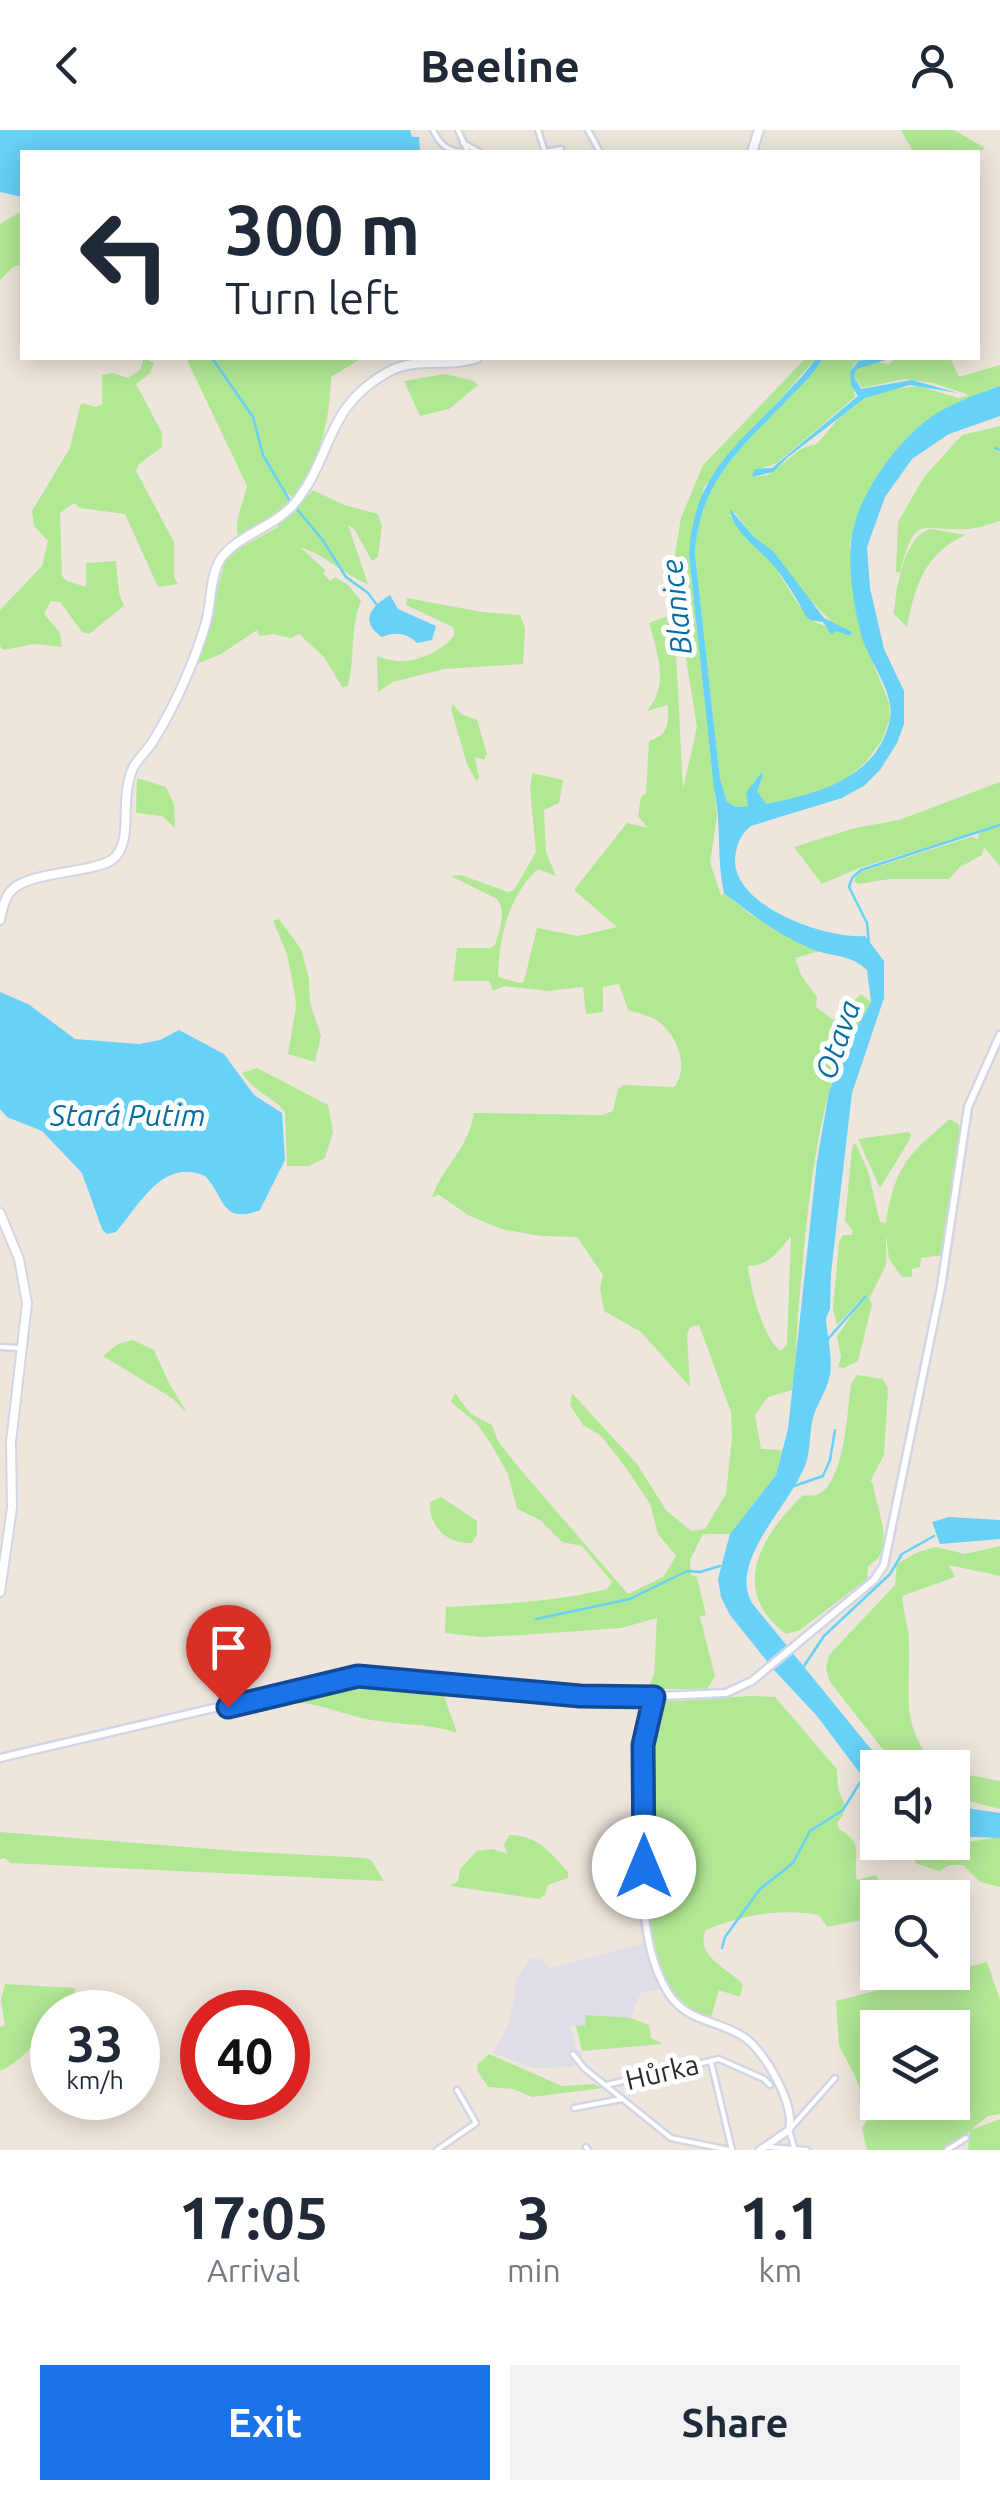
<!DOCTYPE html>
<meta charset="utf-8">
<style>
body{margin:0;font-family:Ubuntu,sans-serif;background:#f2f2f3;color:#1f2937;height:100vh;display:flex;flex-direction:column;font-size:38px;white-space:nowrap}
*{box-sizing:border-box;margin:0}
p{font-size:32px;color:#747a83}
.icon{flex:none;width:55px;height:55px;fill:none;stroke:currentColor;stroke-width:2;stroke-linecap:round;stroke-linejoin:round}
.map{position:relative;height:2020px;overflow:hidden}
.details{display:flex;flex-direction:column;background:#fff;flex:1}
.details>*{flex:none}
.guide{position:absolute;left:20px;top:20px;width:960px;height:210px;border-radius:0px;box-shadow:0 5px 25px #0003;background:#fff;color:#1f2937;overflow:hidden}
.tools{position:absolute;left:860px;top:1620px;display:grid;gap:20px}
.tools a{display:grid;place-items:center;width:110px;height:110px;border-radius:0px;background:#fff;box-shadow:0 5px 25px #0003;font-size:50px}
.speed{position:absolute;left:30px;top:1860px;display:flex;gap:20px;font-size:50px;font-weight:700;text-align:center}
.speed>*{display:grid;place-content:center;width:130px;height:130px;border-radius:50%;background:#fff;box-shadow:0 5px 25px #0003;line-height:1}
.speed small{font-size:25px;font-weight:400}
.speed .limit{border:15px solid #d22;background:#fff;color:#111}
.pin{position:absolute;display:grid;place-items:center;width:85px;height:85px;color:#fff;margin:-102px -42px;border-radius:50% 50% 50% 0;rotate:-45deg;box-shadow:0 0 10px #0007}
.pin .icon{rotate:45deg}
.me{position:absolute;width:110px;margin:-55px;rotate:0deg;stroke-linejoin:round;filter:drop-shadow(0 0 8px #0008)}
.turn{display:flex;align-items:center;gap:35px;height:210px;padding:0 40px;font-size:45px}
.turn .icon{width:130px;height:130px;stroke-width:2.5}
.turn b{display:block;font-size:70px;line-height:85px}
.eta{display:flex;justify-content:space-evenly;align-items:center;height:170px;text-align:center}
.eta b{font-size:60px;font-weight:700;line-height:70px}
.primary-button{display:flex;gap:20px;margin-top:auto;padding:20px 40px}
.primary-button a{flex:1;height:115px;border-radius:0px;background:#1a73e8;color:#fff;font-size:40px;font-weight:700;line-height:115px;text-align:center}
.primary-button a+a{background:#f2f2f3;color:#1f2937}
header{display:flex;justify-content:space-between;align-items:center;height:130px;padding:0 40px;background:#fff;font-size:45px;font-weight:700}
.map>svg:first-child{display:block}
</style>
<header><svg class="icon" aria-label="back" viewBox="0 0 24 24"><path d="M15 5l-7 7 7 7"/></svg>Beeline<svg class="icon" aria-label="person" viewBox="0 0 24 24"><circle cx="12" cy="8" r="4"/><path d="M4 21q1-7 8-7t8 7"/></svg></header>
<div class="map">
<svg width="1000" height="2020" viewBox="0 0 1000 2020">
<rect width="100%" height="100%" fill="#eee6dc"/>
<path fill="#dfdde6" d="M645,1813l15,46 -19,4 -11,25 -44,-3 -1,11h-15l7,24 5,1 -2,8h-6v8l-40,1 -41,-15 17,-32 7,-44 14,-19 9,1 10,9z"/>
<path fill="#b1e894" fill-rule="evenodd" d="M901,0h53l31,18 -7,5 -65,-1z
M22,81v53l-9,3 -13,13v-56z
M144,228l10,5 -4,10 -14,11 26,49v14l-23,17 -3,7 38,71v35l4,7 -20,3 -33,-73 -45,-6 -6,-5 -14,10 2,63 5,5 19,6v-24l30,-2 3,32 5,13 -35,28 -7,-2 -22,-30 -9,-1 -7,13 16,19 2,14 -28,-3 -31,6 -3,-4v-36l42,-44 6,-25 -14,-15 -2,-15 38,-63 10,-42 3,-3 12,4 7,-3v-29l10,-2 16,5 12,-8z
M186,228h176l-31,19c-1,42 -11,87 -37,121l-11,-8 7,10 -6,9 -45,31c-6,-20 4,-35 8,-54z
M806,228h10l-112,129 -15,68 28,261 -7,46 11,34 3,-3 27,22 69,36 -25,7 6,17 16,22 -1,10 16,12 10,2 11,-7 2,-14 6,-6 10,8c-16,29 -34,58 -42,90 -19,71 -24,149 -31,221 -2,26 -1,51 -6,77l-24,7 -13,18 6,34 21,1 -6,25 -46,59h-27l-13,26 1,15 6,2 9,38 -6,2 15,59 -8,13h-60l7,-14 3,-57 -36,10 -98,7 -42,2 -36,-4 1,-26c54,-3 109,-5 161,-18l5,-7 -30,-36 -20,-4 -22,-22 -23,-11 -9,-35 -17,-30 -14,-20 -26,-22 4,-9 16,21 21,11 6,16 22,28 108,125 35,-17 13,-21 -18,-22 -8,-30 -24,-36 -25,-32 -18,-11 -13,-20 2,-12 65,71 29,46 25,21 14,-2 21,-35 6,-56 -1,-26 -32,-87 -9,2 -3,8 3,52 -49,-55 -37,-21 -4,-22 3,-14 -26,-38 -36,-1 -40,-7 -33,-14 -29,-20 -7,2c12,-33 36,-47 42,-84l129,2 10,-4 5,-22 5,-4 51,2c16,-19 3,-52 -15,-65 -7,-6 -22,-9 -31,-12l-9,-26 -16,3v25l-17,2 -3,-27 -35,4 -44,-5 -11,5 -4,-10h-36l4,-33h33l5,-3c4,-14 12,-34 2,-46l-46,-23 10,-1 47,17 6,-2 22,-38 -6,-62 2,-17 31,7 -4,23 -15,7 2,42 10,24 -18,-7c-30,27 -39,70 -40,108l22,6 4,-2 13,-53 41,8 39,-9 -43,-37 53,-67 21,5 -10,-12 3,-19 5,-4 3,-52c20,-7 19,-16 19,-36l-21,6c23,-27 10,-58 2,-88l25,-9 9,175 14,-62 -25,-155 9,-54 22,-53zM791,1106l-4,108 -6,7c-17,-10 -31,-64 -33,-85 21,0 31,-15 43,-30z
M823,228h45l-13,5 -5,8 5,26 -78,66 -20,7 -5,7 16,-2 33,-26 17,-6 20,-24 27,-21 23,-8 30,-4 41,12 10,-3 -36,-12 -28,-4 -43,9 -8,-11 3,-8 16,-8 16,3 6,-6h55l9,19 41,-12v21l-15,5 -115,97 -15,36 -5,20 11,89 28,70 1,15 -8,22 -16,22 -22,19 -27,13 -51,11 -9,-14 6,-15 -2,-2 -12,32 -13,1 -9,-5 -7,-23 -25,-225c4,-72 46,-106 93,-155 13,-13 26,-25 35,-41zM735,383l20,25 18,13 31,43 27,27 -4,6 -12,-5 -17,-18 -25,-40 -44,-49z
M445,244l29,7 4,4 -29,24 -29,7 -16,-35z
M1000,296v23l-4,2 4,1v69c-10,3 -21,7 -32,8 -49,3 -52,-17 -68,43h-4l2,-50 26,-45 38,-42z
M313,360l31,15 34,9 4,12 -4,31 -6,4 -18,-32 -6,-4 20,59c-26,-10 -40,-28 -68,-37l25,23 -1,4 6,7 5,-4 14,9 12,15c-11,27 -6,56 -13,85l-6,1 -18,-30 -25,-23 -8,4 -18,-4 -14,2 -2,-6 -36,24 -22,9 -1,-5 27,-97 13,-12 40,-22 -1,-3 28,-31 4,2z
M931,399l35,6c-42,17 -52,55 -59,92l-13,-13c2,-25 10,-79 37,-85z
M407,468l75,14 38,3 5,13 -2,36 -79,5 -51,13 -15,10 -1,-35c8,1 18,5 26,4 18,0 43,-13 52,-27l-2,-7 -47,-22z
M453,574l8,10 16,6 10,34 -3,6 -9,-3 4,21 -3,3 -9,-17 -16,-55z
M137,648l29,9 8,17 1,24 -13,-12 -26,-3z
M1000,652v84l-16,-19 -2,8 -22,12 -11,12h-59l-32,5 -4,-3 3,-7 6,-3 108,-34 7,2 1,-6 15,-6 -135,41 -37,16 -28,-37 61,-19 44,-8z
M279,789l22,30 8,30 1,24 11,33 -6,26 -27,-8 8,-47 -1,-12 -8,-41 -14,-33z
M257,938l71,37 5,27 -8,26 -16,8h-22l-2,-54c-10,-14 -29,-18 -43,-39z
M950,989l9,6 1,16 -17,114 -22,3 -1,9 -8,2v8h-10l-13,-18 -3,-26v32l-17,34 3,5 -14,57 -14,7 -6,-1 3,-10 -4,-20 27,-41 -27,29 -4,-16 6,-67 4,-7h9l1,-4 -8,-10 7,-73 2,-5 3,3 11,25 12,51 6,1c9,-56 21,-68 64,-104z
M908,1002l3,2 -1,5 -30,49 -22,-49z
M133,1210l21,10 15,33 19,31 -16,-16 -69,-42 15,-12z
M857,1245l26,4 5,9 -4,67 -14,27 3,1c2,26 26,66 -5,83l-1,13 -67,51 -14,4c-58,-44 -25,-98 16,-138 5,-1 10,0 14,-1 29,-9 31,-84 35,-111z
M441,1367l36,24v13l-5,9c-24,2 -44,-17 -42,-41z
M1000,1416v30l-51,-11 6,12 -53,19c1,16 7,31 7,47 2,48 -11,87 30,124h-34l-24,-20 -51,-65 -4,-13 3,-14 66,-70 2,-21 21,-12 18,-5 29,7z
M353,1550l69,5 21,8 14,40c-29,-10 -57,-8 -86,-13 -29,-5 -54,-19 -84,-17l6,-8z
M751,1566l24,1 62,72 1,20 6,14 -1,12 -6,8 2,6c27,16 13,25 18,51l19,-5 9,19 25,-6 3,9 -35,1 -1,19 -50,10 -8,-12c-37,-7 -79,0 -113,15 -12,25 21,38 37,54l-3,13 -21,-7 -9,31c-17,-9 -31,-18 -41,-35 -26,-49 -20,-107 -21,-160 -1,-42 -5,-83 8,-124z
M963,1644l37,7v28l-47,-12v-19l5,2z
M0,1702l236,19 130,7 5,2 13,21 -373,-18 -6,-5 -5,1z
M509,1705c28,0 41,17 59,37v6l-20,7 -3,10 -6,4 -89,-13 8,-5 2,-12 17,-18 15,-2 16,5 -4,-9z
M991,1708h9v49l-20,-5 -17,-17h-13l-11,6 -22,-7 -18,-21h19l20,5z
M987,1832l13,38v114l-12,2 -17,14 29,-11v31h-32l2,-19 -25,19h-78l-5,-22 8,-12 -15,-40 -16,-30 -3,-45zM878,1898h74v74h-74z
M5,1854l70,4v24h-23v12c-15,15 -31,39 -52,47v-44l5,-1 -4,-26z
M586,1885l45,3 18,7 2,13 12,6 -81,7 -6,-25h9z
M489,1924l73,32 32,-2 9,4 -71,9 -19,-8 -25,-2 -11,-17 1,-6z"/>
<path fill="#67d1f7" d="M0,0h410l2,7h7l1,15h-398v45l-22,-5z
M816,228h7c-9,16 -22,28 -35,41 -47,49 -89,83 -93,155l25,225 7,23 9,5 12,-1 -2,-13 15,-20 2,3 -6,15 9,13c50,-10 112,-25 124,-85 5,-28 -22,-58 -29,-85 -7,-27 -13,-64 -10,-91 4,-46 48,-106 86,-130 19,-11 42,-20 63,-27v30l-51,18 -37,25 -27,38 -18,50 3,41 14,61 20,42v33l-7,19 -17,27 -15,15 -23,13 -91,28c-9,7 -13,15 -15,26 -12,52 89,87 129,84l19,25v37l-32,95 -21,180 -1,36 -4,9c1,18 8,44 3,61 -4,15 -14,28 -17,43 -2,12 -2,25 -5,38 -13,43 -80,99 -55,143l118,145 23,19 -15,1 -1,28 -60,-80 -43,-46 -44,-55 -9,-18 -3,-18 12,-45 46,-59 12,-46 29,-268 12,-69 16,-43 26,-47 -4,-32c-16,-15 -30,-13 -50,-19 -33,-12 -65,-36 -93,-58 -8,-35 -2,-69 -10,-104l-25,-234c4,-76 43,-106 92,-156 12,-14 26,-26 35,-41z
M874,228h18l-35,11 -3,8 7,12 51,-9 46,13 -48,-8 -45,13 -77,59 -15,15 -21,5 3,-8 17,-1 86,-72 -7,-11 -1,-14 9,-10z
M730,379l25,29 18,13 51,67 28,14 -2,4 -13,-5 -6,3 -8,-12 -13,-2 -5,-5c-5,-12 -22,-38 -31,-49 -14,-17 -42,-34 -44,-57z
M390,465l8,14 38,17 -4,14 -15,3c-9,-10 -23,-12 -35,-6 -22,-15 -13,-29 8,-42z
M0,862l28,12 47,35 64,5 21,-4 19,-10 45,24 30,41 28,18 3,47 -25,50c-39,15 -35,-13 -55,-34 -43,-19 -66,30 -89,56l-9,2 -5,-5 -20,-56 -40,-42 -35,-14 -7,-8z
M949,1387l51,3v19l-60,5 -8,-22z
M953,1676l47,7v25l-47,-2z"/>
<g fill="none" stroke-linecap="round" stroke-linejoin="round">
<path stroke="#67d1f7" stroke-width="2.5" d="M212,228l41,59 10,38 27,46
M995,318l5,2
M295,377l27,32 24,38 22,16 9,12
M869,814l-2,-21 -18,-36 3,-9 9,-8 139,-45
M827,1210l38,-43
M794,1356l29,-10 7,-16 5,-30
M536,1489l94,-20 57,-28 13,1 20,-6
M804,1536l20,-30 66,-62 12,-20 32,-18
M722,1818l3,-11 35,-48 33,-26 17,-32 33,-21 21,-34"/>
<defs>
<path id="minor" d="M433,0c7,14 13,20 28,22
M458,0l10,22
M538,0l7,22
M588,0l12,22
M463,13l17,9
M545,22l16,-3
M0,1217l20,1
M573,1924l11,14 87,70 58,12
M711,1932l21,88
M606,1955l113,-26 45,20 6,6
M574,1978l48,-9
M586,2017l2,3
M768,2017l39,3
M794,2017l-5,-17 46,-52
M437,2020l39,-27 -19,-33
M947,2020l19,-12"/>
<path id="tertiary" d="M654,1567c-12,40 -10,79 -10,121 0,57 -7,122 23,173 19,32 50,28 77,46 21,14 52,69 45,93l-29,20
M0,1628l351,-82 264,22 111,-5 26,-12 122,-101 10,-15 57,-278 27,-180 32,-72"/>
<path id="secondary" d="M752,22l7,-22
M0,790c2,-9 4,-21 10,-28 14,-18 64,-19 86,-26 8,-2 15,-4 20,-10 17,-19 3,-58 17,-88 6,-11 16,-19 22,-30 20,-33 39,-75 50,-112 7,-21 4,-47 15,-66 14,-23 54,-33 73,-55 41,-48 30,-97 95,-133 29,-16 61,-4 89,-14
M0,1083l19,46 8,44 -16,139 1,66 -12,84"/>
</defs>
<use href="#minor" stroke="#d1d5e4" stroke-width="9"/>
<use href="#tertiary" stroke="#d1d5e4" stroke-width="11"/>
<use href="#secondary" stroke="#d1d5e4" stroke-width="12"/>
<use href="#minor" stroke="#fff" stroke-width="4"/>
<use href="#tertiary" stroke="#fff" stroke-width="6"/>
<use href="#secondary" stroke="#fff" stroke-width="8"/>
</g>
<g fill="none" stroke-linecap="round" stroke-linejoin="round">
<defs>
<path id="route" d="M228,1577l130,-31 222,20 74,1 -11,48 1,122"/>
</defs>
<use href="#route" stroke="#114b97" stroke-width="25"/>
<use href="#route" stroke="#1a73e8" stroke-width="18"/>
</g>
<g text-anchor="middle" stroke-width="10" stroke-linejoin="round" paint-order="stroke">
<g font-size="28" fill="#2b2b2b" stroke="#fff">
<text transform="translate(662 1942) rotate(-13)" y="10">Hůrka</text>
</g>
<g font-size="30" font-style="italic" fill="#046ea5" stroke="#fff">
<text transform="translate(677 477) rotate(-96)" y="10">Blanice</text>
<text transform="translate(838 910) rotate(-71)" y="10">Otava</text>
<text x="128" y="996">Stará Putim</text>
</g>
</g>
</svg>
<div class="tools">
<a><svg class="icon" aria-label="sound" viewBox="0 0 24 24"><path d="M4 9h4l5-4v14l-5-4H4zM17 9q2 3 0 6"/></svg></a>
<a><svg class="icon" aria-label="search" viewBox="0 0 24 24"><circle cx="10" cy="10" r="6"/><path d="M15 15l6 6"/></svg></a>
<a><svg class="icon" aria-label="layers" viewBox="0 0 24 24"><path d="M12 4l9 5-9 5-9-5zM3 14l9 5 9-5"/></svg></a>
</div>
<div class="speed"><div>33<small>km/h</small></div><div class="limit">40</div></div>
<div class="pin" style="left:228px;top:1577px;background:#d93025"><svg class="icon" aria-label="arrive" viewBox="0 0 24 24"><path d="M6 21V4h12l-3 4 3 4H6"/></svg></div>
<svg class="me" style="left:644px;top:1737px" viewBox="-20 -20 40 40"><circle r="19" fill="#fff"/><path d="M0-13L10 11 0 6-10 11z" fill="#1a73e8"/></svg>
<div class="guide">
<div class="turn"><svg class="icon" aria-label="left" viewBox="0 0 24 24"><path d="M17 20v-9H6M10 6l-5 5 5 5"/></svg><div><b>300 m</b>Turn left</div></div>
</div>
</div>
<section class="details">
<div class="eta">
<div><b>17:05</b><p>Arrival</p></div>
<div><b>3</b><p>min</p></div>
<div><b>1.1</b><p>km</p></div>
</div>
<div class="primary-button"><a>Exit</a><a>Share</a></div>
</section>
